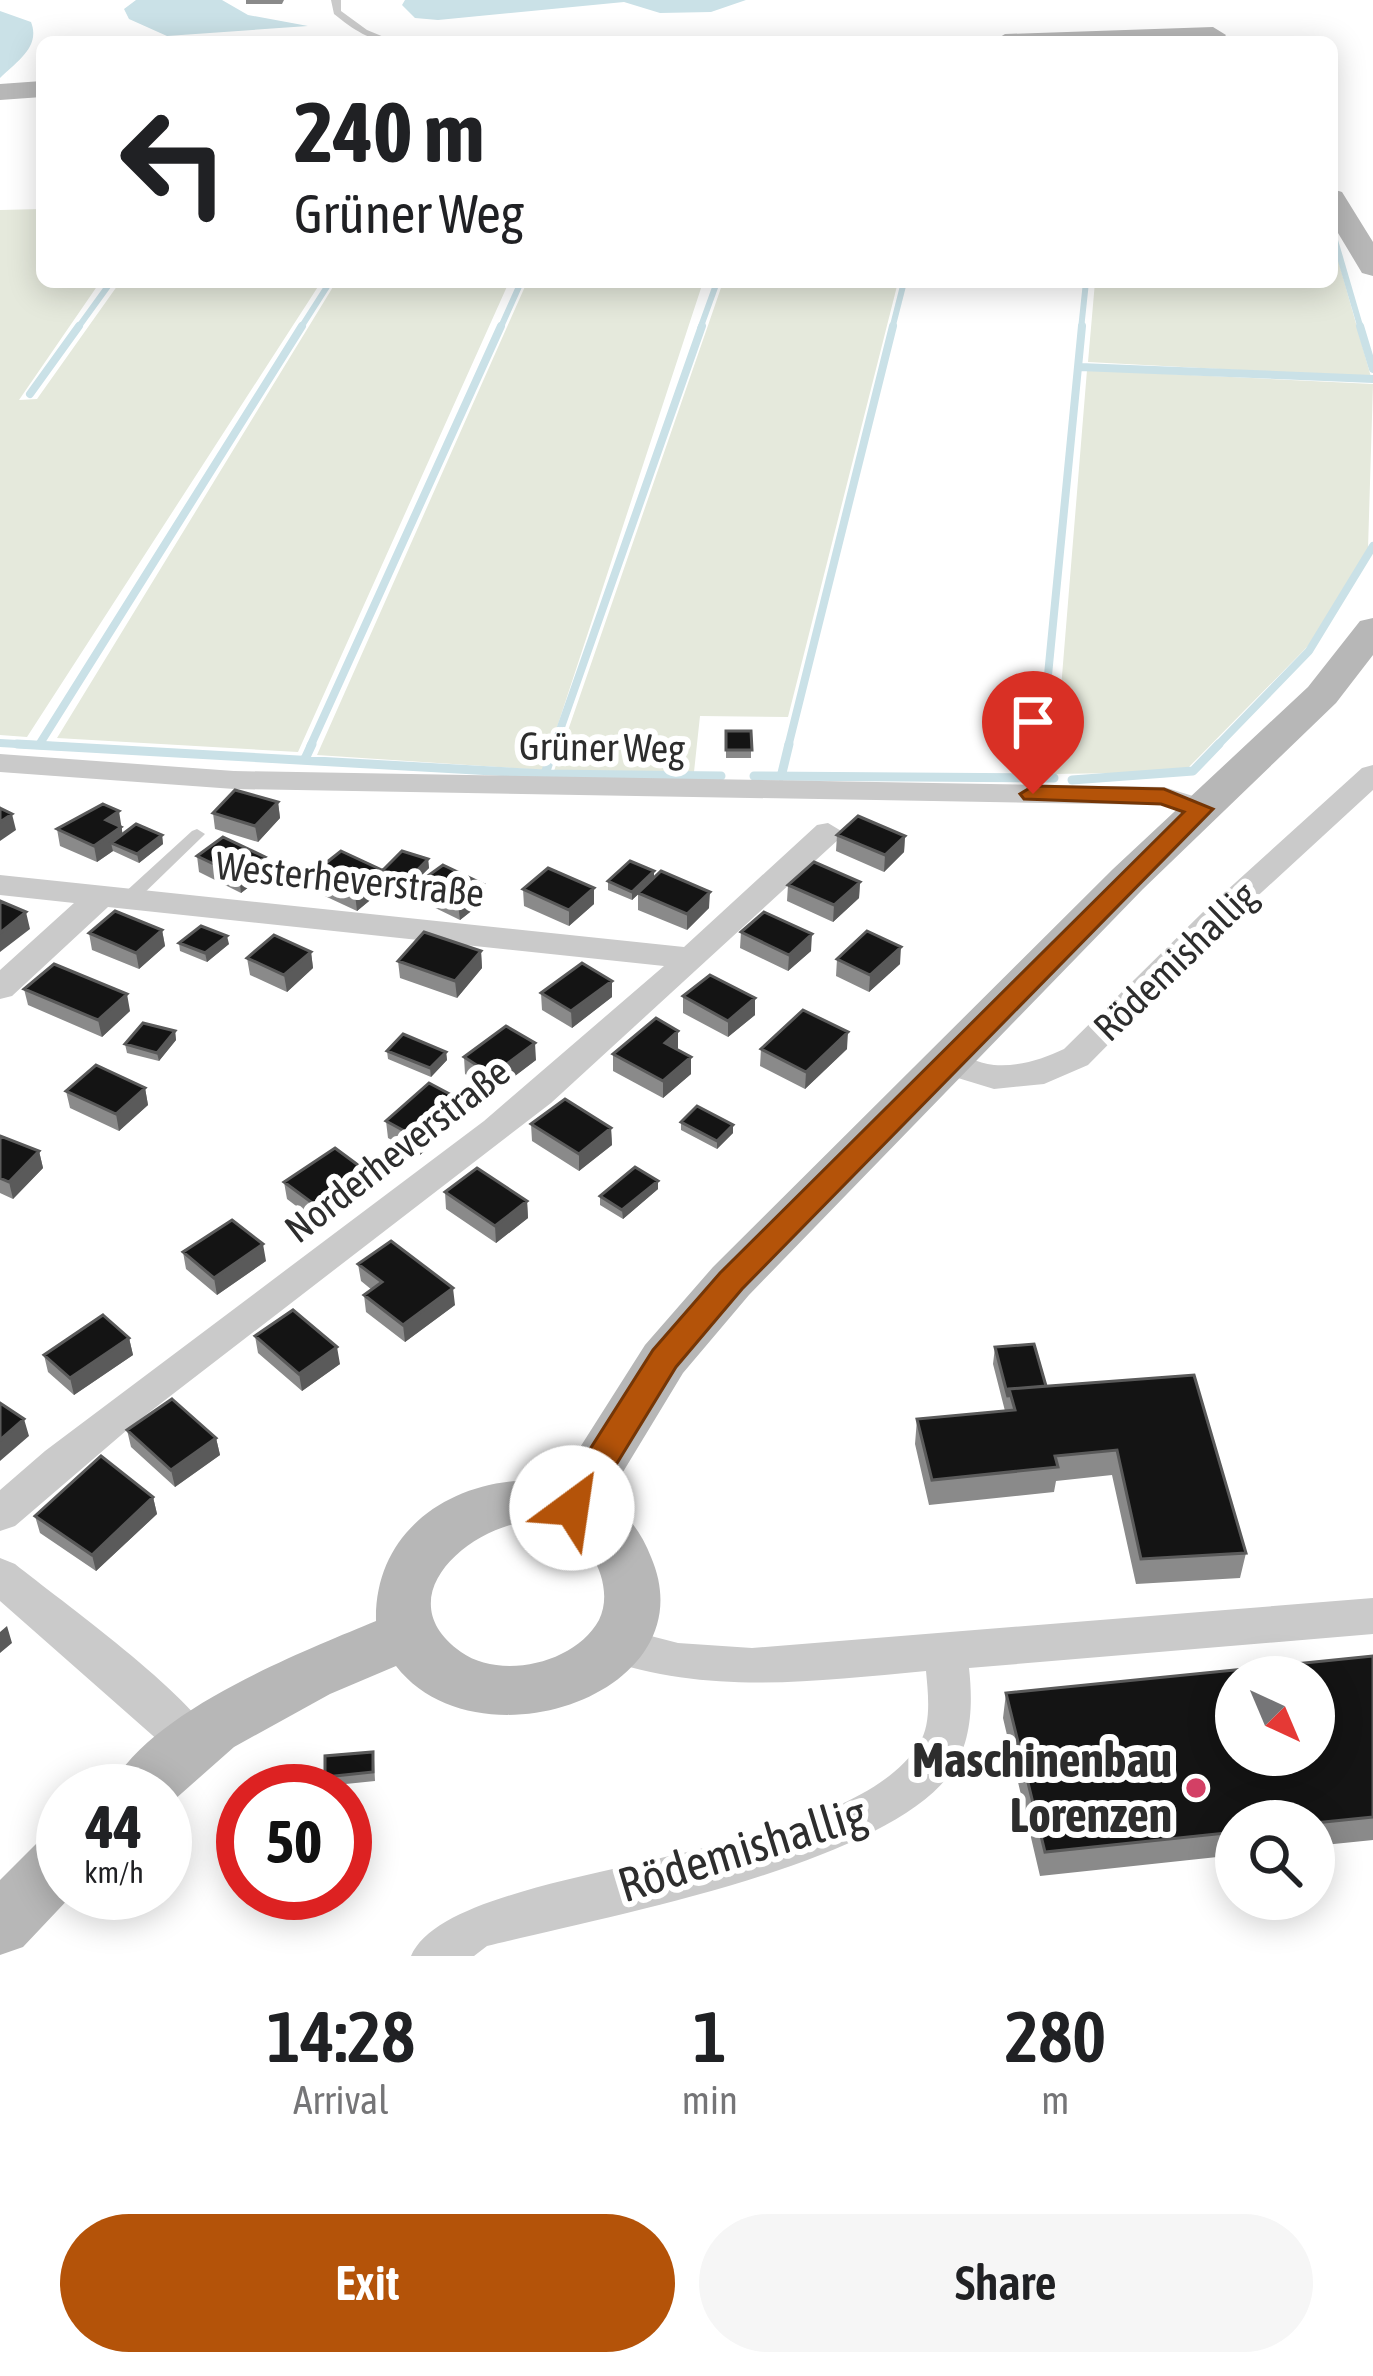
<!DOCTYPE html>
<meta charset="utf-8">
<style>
body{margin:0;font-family:"Asap Condensed",sans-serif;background:#f6f6f6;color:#202124;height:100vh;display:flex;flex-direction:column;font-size:45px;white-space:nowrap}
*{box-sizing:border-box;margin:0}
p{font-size:39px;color:#757577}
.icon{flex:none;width:66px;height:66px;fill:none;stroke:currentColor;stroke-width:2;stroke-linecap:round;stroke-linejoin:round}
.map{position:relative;height:1956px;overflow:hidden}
.details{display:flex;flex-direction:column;background:#fff;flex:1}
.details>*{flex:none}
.hud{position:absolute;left:36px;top:36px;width:1302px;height:252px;border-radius:18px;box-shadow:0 6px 30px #0003;background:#fff;color:#202124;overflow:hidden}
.needle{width:78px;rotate:136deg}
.buttons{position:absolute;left:1215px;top:1656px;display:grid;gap:24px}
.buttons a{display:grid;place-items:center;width:120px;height:120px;border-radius:50%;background:#fff;box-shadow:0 6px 30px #0003;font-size:60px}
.speed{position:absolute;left:36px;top:1764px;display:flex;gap:24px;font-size:60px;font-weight:700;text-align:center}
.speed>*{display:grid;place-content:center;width:156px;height:156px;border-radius:50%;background:#fff;box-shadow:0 6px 30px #0003;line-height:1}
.speed small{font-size:30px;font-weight:400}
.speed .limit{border:18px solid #d22;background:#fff;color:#111}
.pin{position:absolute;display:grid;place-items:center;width:102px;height:102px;color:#fff;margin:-123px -51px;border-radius:50% 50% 50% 0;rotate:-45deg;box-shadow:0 0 12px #0007}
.pin .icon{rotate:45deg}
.me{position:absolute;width:132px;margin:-66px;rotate:31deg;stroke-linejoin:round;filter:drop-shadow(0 0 9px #0008)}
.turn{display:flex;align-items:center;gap:42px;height:252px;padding:0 60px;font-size:54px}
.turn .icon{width:156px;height:156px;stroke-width:2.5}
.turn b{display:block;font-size:84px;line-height:102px}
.eta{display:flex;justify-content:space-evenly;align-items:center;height:204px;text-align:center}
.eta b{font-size:72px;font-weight:600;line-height:84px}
.primary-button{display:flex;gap:24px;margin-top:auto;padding:24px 60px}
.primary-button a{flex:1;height:138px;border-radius:72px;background:#b45309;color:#fff;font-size:48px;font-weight:600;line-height:138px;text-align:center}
.primary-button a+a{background:#f6f6f6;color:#202124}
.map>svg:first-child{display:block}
</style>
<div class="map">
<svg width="1373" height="1956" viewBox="0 0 1373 1956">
<rect width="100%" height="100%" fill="#fff"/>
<path fill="#e5e9dc" d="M42,209v73h58l-81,118 18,-1 83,-117h201l-294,455 -27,-2v-525z
M1332,238l39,139 -283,-15 7,-80h237z
M336,282h173l-211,470 -241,-14z
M527,282h176l-160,488 -226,-15z
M723,282h175l-110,435 -88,-1 -6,56 -140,-1z
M1087,370l286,14 -5,165 -58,95 -126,128 -130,2z"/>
<path fill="#cae1e7" d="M136,0h86l26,15 60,11 -141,10 -38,-17 -5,-10z
M405,0h341l-35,12 -51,1 -36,-11 -186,18 -23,-2 -13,-13z
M0,11l31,11c10,25 -15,40 -31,56z"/>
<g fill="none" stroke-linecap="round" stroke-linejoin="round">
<path stroke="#cae1e7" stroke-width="6" d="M1332,230l29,99
M77,329l34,-47
M300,329l30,-47
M500,329l21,-47
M700,329l17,-47
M892,329l12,-47
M1081,329l5,-47"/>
<path stroke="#cae1e7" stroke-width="8" d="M1360,326l13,43
M1080,367l293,12
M30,394l49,-68
M0,743l70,4
M39,745l263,-419
M310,747l191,-421
M554,747l148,-421
M788,747l105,-421
M1041,747l41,-421
M1216,747l93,-96 64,-105"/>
<path stroke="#cae1e7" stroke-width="9" d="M17,744l528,30 176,2
M305,759l7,-15
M545,774l10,-30
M754,776l300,2
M781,777l8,-33
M1038,778l3,-34
M1072,780l121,-9 26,-27"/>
<path fill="#cacaca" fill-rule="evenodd" d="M331,0h10v11l26,19 29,12c-26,0 -43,-13 -62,-28z
M197,829l8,5 -3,3 -67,65h-12l-2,-4 2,-4 69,-63z"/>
<path fill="#cacaca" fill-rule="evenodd" d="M0,754l234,17 930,16 48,15 4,7 -15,9 -40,-13 -927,-16 -234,-17z
M1373,765v25l-148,136 -137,139 -44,19 -50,5 -59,-18 -5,-8 5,-8c22,-6 38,8 59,10 25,2 49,-6 70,-16l139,-137 159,-144z
M828,823l15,9 -4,7 -288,264 -417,321 -119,102 -15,5v-41l45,-39 439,-330 180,-155 -556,-59 -96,89 -12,3v-29l74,-67 -74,-8v-20l684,72 133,-122z
M0,1558l15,6c46,37 178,131 200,179l-6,14 -16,6 -16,-6 -177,-156z
M1373,1598v36l-404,34c4,36 3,75 -19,106 -67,92 -352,144 -463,172l-13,10h-63c42,-97 431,-88 508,-212 13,-20 9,-51 7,-73 -111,10 -217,25 -325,-13l-7,-13 7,-13 15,-5 62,16 74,5z"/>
<path fill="#b7b7b7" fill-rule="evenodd" d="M1213,27l13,8 -4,5 -230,2 13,-8z
M42,81v16l-42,3v-16z
M1332,189l10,3 31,50v34l-11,-3 -30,-50z
M1373,618v37l-37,48 -193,186 -394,406 -66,78 -77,127c22,13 36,34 45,57 59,137 -174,214 -255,109l-66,28 -96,53 -69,61v-17h-56c36,-78 190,-138 267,-170 -2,-99 90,-151 182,-139l87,-137 68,-78 400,-398 195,-182 52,-66zM514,1524c14,1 33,-1 46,4 32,12 55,60 39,92 -24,44 -99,60 -138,32 -69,-49 -6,-113 53,-128z
M63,1831v62h11l-51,54 -23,8v-75l41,-41z"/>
</g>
<path fill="#8a8a8a" d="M246,0h38l-2,4h-36z
M726,731h25v27h-25z
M278,802l2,16 -22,24 -43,-13 -2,-16z
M122,827v8h40l1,9 -24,19 -26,-12 -16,11 -37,-16 -3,-17z
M837,835l68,1 -1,16 -20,20 -48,-21z
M197,856l70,17 -26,20 -42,-21z
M428,859l1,9 -22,22 -22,-7 1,4 -29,24 -43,-20 -2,-17 71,-4z
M654,878l55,30 -22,22 -49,-20v-16l-6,6 -24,-10v-9z
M860,882l-1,16 -26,24 -46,-21 1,-16z
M418,883l66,18 -24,19 -41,-20z
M523,889l71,15 -25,22 -45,-20z
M162,930l3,16 -26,23 -47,-19 -3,-17z
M741,932l70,19 -23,20 -48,-23z
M179,943l50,1 -22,18 -27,-11z
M481,951l1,17 -25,30 -57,-20 -2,-17z
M311,952l2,16 -26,24 -37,-17 -3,-17z
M837,959l63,5 -31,28 -33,-16z
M24,989l106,22 -28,26 -74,-32z
M541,993l71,4 -40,31 -30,-18z
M683,996l72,19 -27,22 -45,-24z
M175,1031l1,9 -17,21 -32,-8 -2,-9z
M678,1031v17l-1,1 14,8v17l-28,24 -50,-27v-17z
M761,1049h86l-42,40 -45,-23z
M387,1051l59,1 1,8 -16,17 -43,-18z
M464,1057l72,3 -42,32 -29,-18z
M145,1088l3,17 -29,26 -49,-23 -4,-17z
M462,1117l-42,38 -32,-17 -2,-17z
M681,1122l52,3v8l-16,16 -36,-19z
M531,1124l80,4 1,17 -33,26 -47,-30z
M0,1136l39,15 4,17 -30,31 -13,-6z
M658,1181v8l-35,30 -23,-14v-9z
M284,1182l84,5 -51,35 -30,-23z
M445,1192l82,9 1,17 -32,25 -50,-34z
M183,1252l83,9 -49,34 -31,-26z
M358,1264l97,41 -50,37 -39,-30 -2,-17 8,-5 -11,-9z
M255,1336l85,28 -38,27 -44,-38z
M129,1338l4,17 -59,40 -26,-23 -4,-17z
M995,1347l51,39 200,167 -6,25 -104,6 -24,-109 -56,6 -2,11 -125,13 -14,-61 2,-25 88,-8 -12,-47z
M127,1430l89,8 4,17 -45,32 -44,-40z
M153,1497l4,17 -61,57 -56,-38 -5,-17z
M1373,1656v184l-59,6v-25h-78v34l-196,21 -37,-158 3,-25z
M374,1760l1,21 -49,5 -1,-9z"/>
<path fill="#5a5a5a" d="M278,802l2,16 -22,24 -3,-16z
M119,811l5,32h-13l2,8 -16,11 -3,-16 12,-26z
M12,814l4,16 -16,11v-19z
M162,835l1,9 -24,19 -2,-9z
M905,836l-1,16 -20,20 1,-17z
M265,857l2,16 -26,20 -2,-17z
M428,859l1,9 -22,22 -1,-8z
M384,871l2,16 -29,24 -2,-17z
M654,871v9l-22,20v-8z
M860,882l-1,16 -26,24 1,-17z
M483,884l1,17 -24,19 -2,-16z
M594,888v16l-25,22v-16z
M710,892l-1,16 -22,22v-16z
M26,912l4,17 -30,23v-19z
M162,930l3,16 -26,23 -3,-16z
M812,934l-1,17 -23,20 1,-16z
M227,936l2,8 -22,18 -2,-9z
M901,947l-1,17 -31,28 1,-17z
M481,951l1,17 -25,30 -2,-17z
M311,952l2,16 -26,24 -3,-17z
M612,981v16l-40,31 -1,-17z
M127,994l3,17 -28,26 -4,-17z
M755,998v17l-27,22v-16z
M175,1031l1,9 -17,21 -2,-8z
M678,1031v17l-13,12v-17z
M848,1032l-1,17 -42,40 1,-17z
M535,1043l1,17 -42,32 -2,-17z
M446,1052l1,8 -16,17 -1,-9z
M691,1057v17l-28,24v-17z
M145,1088l3,17 -29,26 -3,-17z
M461,1100l1,17 -42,38 -1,-16z
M733,1125v8l-16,16v-8z
M611,1128l1,17 -33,26v-17z
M39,1151l4,17 -30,31 -4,-17z
M366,1171l2,16 -51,35 -2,-17z
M658,1181v8l-35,30 -1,-9z
M527,1201l1,17 -32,25 -1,-17z
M263,1244l3,17 -49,34 -3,-17z
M453,1288l2,17 -50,37 -2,-17z
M129,1338l4,17 -59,40 -4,-17z
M337,1347l3,17 -38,27 -3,-17z
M24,1419l5,17 -29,25v-21z
M216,1438l4,17 -45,32 -4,-17z
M153,1497l4,17 -61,57 -4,-16z
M7,1626l5,17 -12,10v-21z"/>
<path fill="#141414" stroke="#5a5a5a" stroke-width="3" fill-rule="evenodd" d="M726,731h25l1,19h-26z
M235,790l43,12 -23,24 -42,-13z
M103,804l16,7 -13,9 15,7 -27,19 -37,-17z
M0,808l12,6 -12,8z
M858,816l47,20 -20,19 -48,-20z
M136,824l26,11 -25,19 -26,-11z
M223,837l42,20 -26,19 -42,-20z
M341,851l43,20 -29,23 -43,-20z
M402,851l26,8 -22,23 -21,-7 -2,-5z
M630,861l24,10 -22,21 -24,-11z
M814,862l46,20 -26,23 -46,-20z
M443,865l40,19 -25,20 -40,-21z
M548,868l46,20 -25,22 -46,-21z
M661,871l49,21 -23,22 -49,-21z
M0,901l26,11 -26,21z
M115,911l47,19 -26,23 -47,-20z
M764,912l48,22 -23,21 -48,-23z
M201,926l26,10 -22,17 -26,-10z
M867,931l34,16 -31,28 -33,-16z
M424,932l57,19 -26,30 -57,-20z
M274,935l37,17 -27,23 -37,-17z
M582,963l30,18 -41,30 -30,-18z
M54,964l73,30 -29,26 -74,-31z
M710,975l45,23 -27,23 -45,-25z
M803,1010l45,22 -42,40 -45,-23z
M656,1018l22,13 -13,12 26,14 -28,24 -50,-27z
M143,1023l32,8 -18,22 -32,-9z
M506,1026l29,17 -43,32 -28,-18z
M403,1034l43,18 -16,16 -43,-17z
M96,1065l49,23 -29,26 -50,-23z
M429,1083l32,17 -42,39 -33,-18z
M565,1099l46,29 -32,26 -48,-30z
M697,1106l36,19 -16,16 -36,-19z
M0,1136l39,15 -30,31 -9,-4z
M335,1148l31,23 -51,34 -31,-23z
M635,1167l23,14 -36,29 -22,-14z
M477,1168l50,33 -32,25 -50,-34z
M232,1220l31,24 -49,34 -31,-26z
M391,1241l62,47 -50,37 -39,-30 18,-13 -24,-18z
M293,1310l44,37 -38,27 -44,-38z
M103,1315l26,23 -59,40 -26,-23z
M1034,1344l12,42 -37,3 -1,8 -13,-50z
M1194,1375l52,178 -105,6 -24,-109 -62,6 3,11 -126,13 -15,-61 98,-9 -6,-21z
M172,1399l44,39 -45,32 -44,-40z
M0,1403l24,16 -24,21z
M101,1456l52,41 -61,58 -57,-39z
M1373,1656v161l-59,6v-2h-78v11l-191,20 -39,-159zM1236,1677h78v78h-78z
M373,1752v20l-48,5v-21z"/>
<path fill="#b45309" stroke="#753606" stroke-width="3" d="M1033,786l131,3 49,20 -471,480 -66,78 -92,150h-25l-4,-9 4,-10 94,-148 67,-77 464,-461 -23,-8 -137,-5 -4,-5z"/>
<circle fill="#d34065" stroke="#fff" stroke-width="4.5" cx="1196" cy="1788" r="12"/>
<g text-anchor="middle" stroke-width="12" stroke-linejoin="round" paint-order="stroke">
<g font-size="39" fill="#2d2d2d" stroke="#fff">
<text transform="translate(602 747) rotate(1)" y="14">Grüner Weg</text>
<text transform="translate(350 879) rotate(6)" y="14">Westerheverstraße</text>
<text transform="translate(1175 961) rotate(-44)" y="14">Rödemishallig</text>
<text transform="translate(397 1150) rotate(-38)" y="14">Norderheverstraße</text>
</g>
<g font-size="48" font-weight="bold" fill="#2d2d2d" stroke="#fff" text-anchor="end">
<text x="1172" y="1777">Maschinenbau<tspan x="1172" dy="55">Lorenzen</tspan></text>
</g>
<g font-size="48" fill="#2d2d2d" stroke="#fff">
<text transform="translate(742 1849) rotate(-17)" y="17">Rödemishallig</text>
</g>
</g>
</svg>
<div class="buttons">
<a><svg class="needle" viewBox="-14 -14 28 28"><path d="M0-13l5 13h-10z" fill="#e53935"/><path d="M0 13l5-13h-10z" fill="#757577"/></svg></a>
<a><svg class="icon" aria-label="search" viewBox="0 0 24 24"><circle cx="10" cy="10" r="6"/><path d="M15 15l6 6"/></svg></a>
</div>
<div class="speed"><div>44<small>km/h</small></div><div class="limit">50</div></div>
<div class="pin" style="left:1033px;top:794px;background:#d93025"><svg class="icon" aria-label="arrive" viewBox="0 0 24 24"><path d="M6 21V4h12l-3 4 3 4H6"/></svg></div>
<svg class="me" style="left:572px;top:1508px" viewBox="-20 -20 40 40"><circle r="19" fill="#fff"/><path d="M0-13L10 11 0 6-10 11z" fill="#b45309"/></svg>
<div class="hud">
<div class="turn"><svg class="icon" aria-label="left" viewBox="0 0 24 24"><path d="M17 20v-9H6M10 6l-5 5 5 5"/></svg><div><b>240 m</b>Grüner Weg</div></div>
</div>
</div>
<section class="details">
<div class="eta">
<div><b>14:28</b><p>Arrival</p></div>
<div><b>1</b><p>min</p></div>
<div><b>280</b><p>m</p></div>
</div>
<div class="primary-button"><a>Exit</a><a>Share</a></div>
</section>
